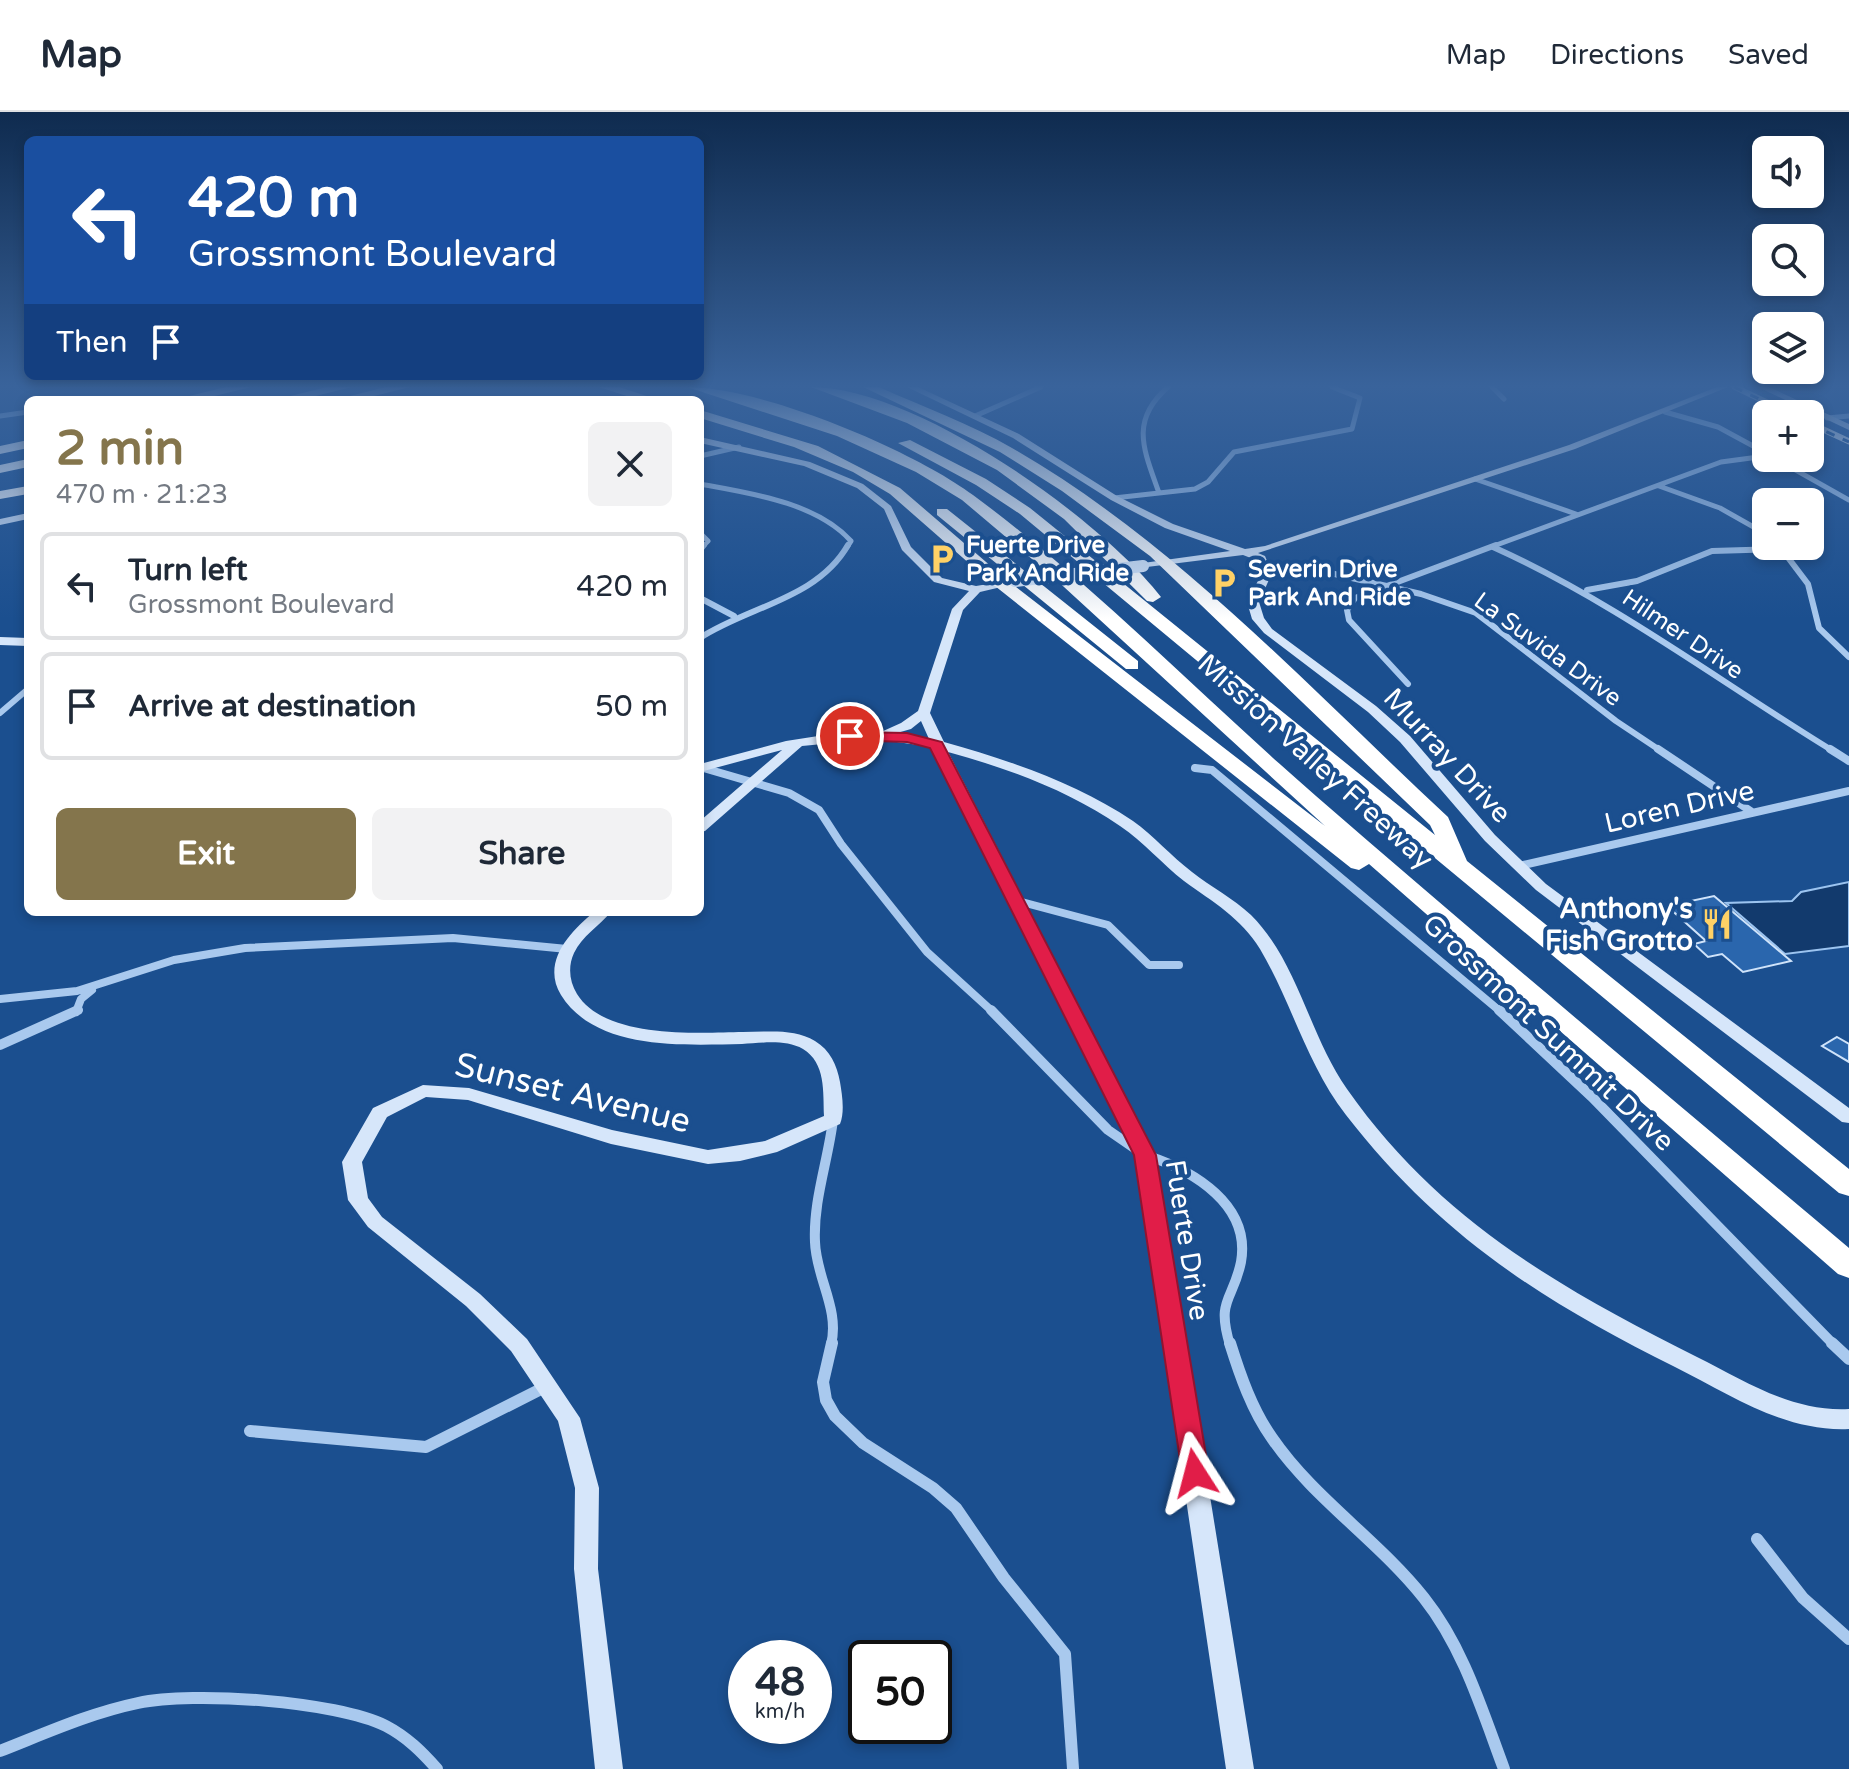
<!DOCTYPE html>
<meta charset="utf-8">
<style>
body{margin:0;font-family:"Varela Round",sans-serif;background:#f2f2f3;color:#1f2937;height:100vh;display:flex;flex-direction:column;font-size:30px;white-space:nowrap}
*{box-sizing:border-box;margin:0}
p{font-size:26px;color:#747a83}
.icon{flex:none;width:44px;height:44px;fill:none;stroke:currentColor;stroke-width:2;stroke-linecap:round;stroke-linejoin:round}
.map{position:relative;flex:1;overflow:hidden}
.drawer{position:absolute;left:24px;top:284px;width:680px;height:520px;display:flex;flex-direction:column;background:#fff;border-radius:12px;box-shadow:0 4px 12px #0003}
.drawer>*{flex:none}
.hud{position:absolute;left:24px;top:24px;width:680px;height:244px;border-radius:12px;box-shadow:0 4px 12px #0003;background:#1a4fa0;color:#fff;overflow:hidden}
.tools{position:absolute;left:1752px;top:24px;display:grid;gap:16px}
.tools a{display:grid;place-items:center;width:72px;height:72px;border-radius:12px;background:#fff;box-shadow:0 4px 12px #0003;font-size:40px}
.speed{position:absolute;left:728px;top:1528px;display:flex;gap:16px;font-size:40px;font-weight:700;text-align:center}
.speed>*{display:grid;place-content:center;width:104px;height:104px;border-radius:50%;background:#fff;box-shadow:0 4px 12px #0003;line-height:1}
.speed small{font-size:20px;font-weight:400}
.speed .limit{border:4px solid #111;border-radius:12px;background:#fff;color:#111}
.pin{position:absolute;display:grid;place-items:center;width:68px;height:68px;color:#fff;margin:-34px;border:4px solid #fff;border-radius:50%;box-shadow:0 2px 8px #0007}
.me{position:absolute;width:88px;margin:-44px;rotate:351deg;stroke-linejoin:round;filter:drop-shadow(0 0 6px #0008)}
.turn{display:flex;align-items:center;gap:28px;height:168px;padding:0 32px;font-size:36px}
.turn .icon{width:104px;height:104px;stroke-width:2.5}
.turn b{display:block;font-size:56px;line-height:68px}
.then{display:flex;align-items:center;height:76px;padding:0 32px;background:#0003;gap:16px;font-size:30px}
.round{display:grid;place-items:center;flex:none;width:84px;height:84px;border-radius:12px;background:#f2f2f3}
.head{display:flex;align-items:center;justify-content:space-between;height:136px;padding:0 32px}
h1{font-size:48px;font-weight:700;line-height:60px;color:#84754c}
.primary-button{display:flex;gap:16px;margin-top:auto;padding:16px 32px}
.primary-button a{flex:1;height:92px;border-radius:12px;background:#84754c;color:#fff;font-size:32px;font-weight:700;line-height:92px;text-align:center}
.primary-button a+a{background:#f2f2f3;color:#1f2937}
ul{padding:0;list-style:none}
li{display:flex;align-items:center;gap:24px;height:108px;margin:0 16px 12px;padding:0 16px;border:4px solid #e0e1e3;border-radius:12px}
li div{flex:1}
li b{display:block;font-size:30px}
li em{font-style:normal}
header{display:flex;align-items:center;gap:48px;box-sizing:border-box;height:112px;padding:0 40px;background:#fff;border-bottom:2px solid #e0e1e3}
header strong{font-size:38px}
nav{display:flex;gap:44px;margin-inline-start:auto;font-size:28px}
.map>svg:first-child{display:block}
</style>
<header>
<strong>Map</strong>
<nav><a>Map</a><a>Directions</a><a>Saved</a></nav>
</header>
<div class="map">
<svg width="1849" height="1657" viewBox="0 0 1849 1657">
<rect width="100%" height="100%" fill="#1b4f8f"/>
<path fill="#123a6d" stroke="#9cc4f0" stroke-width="2" d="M1849,770v64l-64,8 -59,-51 66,-2 9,-9z"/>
<path fill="#2a66ad" stroke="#cfe3fa" stroke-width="2" d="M1714,784l77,65 -48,11 -21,-18 -14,3 -14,-13 12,-3 -39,-35z
M1837,925l12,7v18l-27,-16z"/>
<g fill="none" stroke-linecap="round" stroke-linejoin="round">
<path stroke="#a9c9ee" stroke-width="5" d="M1492,275l12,12
M1665,300l53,15 48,26
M0,304l28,-4
M975,304l66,-29
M1827,306l22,-2
M700,344l39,-9
M1774,346l75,42
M1475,367l101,35
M700,372c49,9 116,18 151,57l-4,6
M1659,374l61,22 46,26
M1159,381c-15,-43 -30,-72 9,-106
M1114,386l81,-9 13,-7 26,-30 118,-23 8,-31 -28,-11
M700,421l8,8 -6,6
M1491,435l230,-85 45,-6"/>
<path stroke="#a9c9ee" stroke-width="6" d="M1493,435c122,55 227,135 340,204
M1780,435l28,37 11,44 30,29
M700,438l4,-5
M1300,454l121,28 55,19 140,108 45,30
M1587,478l50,-9 75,-30 70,-2
M700,486l34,18
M700,526c49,-32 117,-39 148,-93
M1408,572l-59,-64 -2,-10 8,-12 141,-53
M0,601l28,-24"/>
<path stroke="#a9c9ee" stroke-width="8" d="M1658,637l94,63
M1830,637l19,12
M700,655l89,26 30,17 22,34 86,108 66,60
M1195,656l17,2 289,242
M1519,754l330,-75
M1018,789l90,24 41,40h30
M0,887l77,-8 97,-31 71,-12 208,-10 114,11
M76,900l5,-13 11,-9"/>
<path stroke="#a9c9ee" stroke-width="10" d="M991,898l117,120 29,20
M1499,898l93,87 242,248
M0,933l78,-35
M1148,1044c46,15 103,49 93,106 -8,39 -25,37 -11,83
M831,1233c9,-36 -15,-67 -16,-103 -2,-41 13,-81 18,-122"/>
<path stroke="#a9c9ee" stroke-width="12" d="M832,1231l-9,39 3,18 9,16 28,27 70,45 23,20 48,70 61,76 8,115
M1230,1231c10,32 22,67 42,95 41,60 106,102 152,160 39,49 58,112 80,171
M1832,1231l17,16
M250,1319l176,16 121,-61
M1757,1427l46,59 46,41
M0,1639c46,-18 90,-38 138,-48 55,-12 198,-2 248,23 21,11 36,26 51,43"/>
<path fill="#d6e6fa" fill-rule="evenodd" d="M907,275h11l101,47 98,62 56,28 72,25 20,-3 304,-101 148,-58h11l-153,62 -317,104 7,3 7,17 -13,29 5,16 8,11 104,77 34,30 85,99 51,49 303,224v15l-7,-1 -306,-232 -51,-49 -85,-99 -32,-30 -104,-79 -12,-14 -5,-17 15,-29 -6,-13 -13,-5 -104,13v-4l4,-1 87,-12 -65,-23 -54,-28 -98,-62z
M1758,275h11l80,37v6z
M700,325l110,25 53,22 28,22 20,41 31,31 34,8 42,-7v4l-38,9 -17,18 -33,103 14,29c64,18 133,41 189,79 21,15 38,35 59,51 19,15 41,26 59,43 47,47 58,120 96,174 92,131 211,198 350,268 50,25 95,55 152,52v20c-65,3 -118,-34 -174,-62 -133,-66 -236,-132 -329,-252 -39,-50 -54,-112 -86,-166 -19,-31 -47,-47 -76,-68 -22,-17 -40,-39 -64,-55 -51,-35 -113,-58 -172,-74l207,403 99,614h-28l-91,-614 -202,-408 -58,-8 -73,7 -97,85 -5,1v-11l82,-71 -82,22v-8l86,-23 45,-7 50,-2 20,-9 17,-12 34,-102 17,-18 -35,-9 -32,-32 -18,-41 -27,-21 -53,-22 -104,-23zM921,609l8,18 -32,-6 14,-4z
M28,401v6l-28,6v-6z
M0,525l28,1v8l-28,-1z
M594,800h17c-12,14 -29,24 -37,41 -6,13 -5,28 3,41 28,45 119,39 166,38 24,0 51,-4 72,9 15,9 22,24 25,41 2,12 5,30 0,42l-63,28 -37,9 -32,3 -97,-20 -143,-44 -42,-3 -39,20 -25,45 6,36 14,19 98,77 47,45 53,79 19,70 -1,81 25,200h-28l-21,-200 1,-81 -17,-67 -47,-70 -45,-45 -98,-79 -20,-27 -6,-38 31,-54 50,-23 46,3 143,42 96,20 57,-9 59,-25c-1,-24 2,-53 -21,-67 -18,-10 -42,-6 -61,-5 -58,1 -146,7 -181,-49 -20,-33 9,-63 33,-83z"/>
<path fill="#fff" fill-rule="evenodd" d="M226,275h25l-53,13h-25z
M327,275h25l-53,13h-25z
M386,275h24l-52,13h-24z
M599,275h20l40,13h-20z
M687,275c75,0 226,63 286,108 122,90 229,202 343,301 176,153 355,302 533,452v30l-11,-4 -469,-410 -10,6 -8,-2 -356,-282 -105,-92 -37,-22 -59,-25 -94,-29v-8l118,36 82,42 107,92 318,246 -273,-250 -90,-76 -46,-28 -79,-36z
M811,275c104,0 288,130 350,210l-8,5 -6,-1 -83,-82 -67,-49 -90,-47z
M863,275h16c44,20 92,37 133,61 164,94 298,241 436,369l19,44 382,308v27l-10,-3 -819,-679 -44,-29 -78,-42 12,-3 76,39 44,29 405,327 -5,-10 -280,-269 -88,-65 -62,-39z
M493,284h106l6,4h-118z
M28,328v8l-28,6v-8z
M28,347v8l-28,6v-8z
M28,374v8l-28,5v-8z
M937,397h10l191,152v8h-12l-189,-154z"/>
<path stroke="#fff" stroke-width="2" d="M1739,275l57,27
M1810,309l39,18"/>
<defs>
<path id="rail" d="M1734,275l56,27
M1810,312l39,18"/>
</defs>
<use href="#rail" stroke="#fff" stroke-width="5"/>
<use href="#rail" stroke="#1b4f8f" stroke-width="3" stroke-dasharray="9" stroke-linecap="butt"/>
<path stroke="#d6e6fa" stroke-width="12" d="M1015,469l128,-15"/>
</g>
<linearGradient id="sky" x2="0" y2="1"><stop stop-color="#0f2b4f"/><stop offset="0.54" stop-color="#39639b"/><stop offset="1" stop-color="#39639b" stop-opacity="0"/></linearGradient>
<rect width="1849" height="507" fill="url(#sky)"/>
<path fill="#e11d48" stroke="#92132f" stroke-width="2" d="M850,620l57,1 35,9 214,413 53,318 -4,9 -10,3 -9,-3 -4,-9 -48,-318 -204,-407 -23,-6 -62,-2v-7z"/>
<defs>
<symbol id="parking-bare" viewBox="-9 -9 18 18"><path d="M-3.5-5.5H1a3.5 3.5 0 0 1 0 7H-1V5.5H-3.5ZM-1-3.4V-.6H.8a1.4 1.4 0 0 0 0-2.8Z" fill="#ffd166" stroke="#1b4f8f" stroke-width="2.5" paint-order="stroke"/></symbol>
<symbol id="restaurant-bare" viewBox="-9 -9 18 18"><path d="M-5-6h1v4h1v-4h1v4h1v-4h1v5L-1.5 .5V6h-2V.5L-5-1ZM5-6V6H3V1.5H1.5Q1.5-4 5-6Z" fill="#ffd166" stroke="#1b4f8f" stroke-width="2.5" paint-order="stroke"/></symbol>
</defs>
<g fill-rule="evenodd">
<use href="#parking-bare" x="920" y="425" width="44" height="44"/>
<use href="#parking-bare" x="1202" y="449" width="44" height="44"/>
<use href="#restaurant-bare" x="1695" y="790" width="44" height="44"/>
</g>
<g text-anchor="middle" stroke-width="8" stroke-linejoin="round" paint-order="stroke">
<g font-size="24" font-weight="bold" fill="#fff" stroke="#1b4f8f" text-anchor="start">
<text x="966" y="441">Fuerte Drive<tspan x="966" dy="28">Park And Ride</tspan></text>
<text x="1248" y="465">Severin Drive<tspan x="1248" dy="28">Park And Ride</tspan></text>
</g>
<g font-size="24" fill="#fff" stroke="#1b4f8f">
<text transform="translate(1683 522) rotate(34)" y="8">Hilmer Drive</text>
<text transform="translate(1548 537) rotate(36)" y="8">La Suvida Drive</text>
</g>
<g font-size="28" fill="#fff" stroke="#1b4f8f">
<text transform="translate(1448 643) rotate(47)" y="10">Murray Drive</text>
<text transform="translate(1316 649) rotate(42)" y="10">Mission Valley Freeway</text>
<text transform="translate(1679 694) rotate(-13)" y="10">Loren Drive</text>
<text transform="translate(1549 920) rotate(43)" y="10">Grossmont Summit Drive</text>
<text transform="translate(1188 1128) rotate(81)" y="10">Fuerte Drive</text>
</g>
<g font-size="28" font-weight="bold" fill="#fff" stroke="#1b4f8f" text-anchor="end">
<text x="1693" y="806">Anthony's<tspan x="1693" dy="32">Fish Grotto</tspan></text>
</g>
<g font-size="34" fill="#fff" stroke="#1b4f8f">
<text transform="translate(573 980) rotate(14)" y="12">Sunset Avenue</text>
</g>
</g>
</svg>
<div class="tools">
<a><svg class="icon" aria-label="sound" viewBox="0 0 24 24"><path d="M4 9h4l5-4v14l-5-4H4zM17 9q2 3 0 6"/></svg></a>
<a><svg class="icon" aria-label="search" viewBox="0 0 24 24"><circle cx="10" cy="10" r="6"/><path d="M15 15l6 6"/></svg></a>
<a><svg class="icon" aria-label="layers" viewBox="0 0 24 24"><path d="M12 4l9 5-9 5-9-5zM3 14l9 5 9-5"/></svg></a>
<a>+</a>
<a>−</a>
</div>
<div class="speed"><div>48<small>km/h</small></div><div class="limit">50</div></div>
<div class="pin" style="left:850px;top:624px;background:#d93025"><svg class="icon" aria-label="arrive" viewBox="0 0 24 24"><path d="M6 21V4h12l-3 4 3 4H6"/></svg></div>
<svg class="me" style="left:1195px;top:1361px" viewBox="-20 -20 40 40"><path d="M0-17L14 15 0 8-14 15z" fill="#e11d48" stroke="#fff" stroke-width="4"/></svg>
<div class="hud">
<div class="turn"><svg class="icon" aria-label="left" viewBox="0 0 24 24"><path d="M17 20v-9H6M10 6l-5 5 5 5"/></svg><div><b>420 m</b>Grossmont Boulevard</div></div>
<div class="then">Then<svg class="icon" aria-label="arrive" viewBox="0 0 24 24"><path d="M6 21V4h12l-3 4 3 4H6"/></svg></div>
</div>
<section class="drawer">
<div class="head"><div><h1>2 min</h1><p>470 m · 21:23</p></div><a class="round"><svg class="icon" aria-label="close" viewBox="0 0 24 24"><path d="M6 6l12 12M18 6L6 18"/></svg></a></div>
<ul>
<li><svg class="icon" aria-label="left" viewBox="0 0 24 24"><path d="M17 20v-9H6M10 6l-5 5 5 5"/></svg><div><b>Turn left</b><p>Grossmont Boulevard</p></div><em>420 m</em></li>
<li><svg class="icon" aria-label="arrive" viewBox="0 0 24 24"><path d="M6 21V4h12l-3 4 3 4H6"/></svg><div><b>Arrive at destination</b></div><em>50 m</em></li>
</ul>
<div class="primary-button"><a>Exit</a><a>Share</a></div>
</section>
</div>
